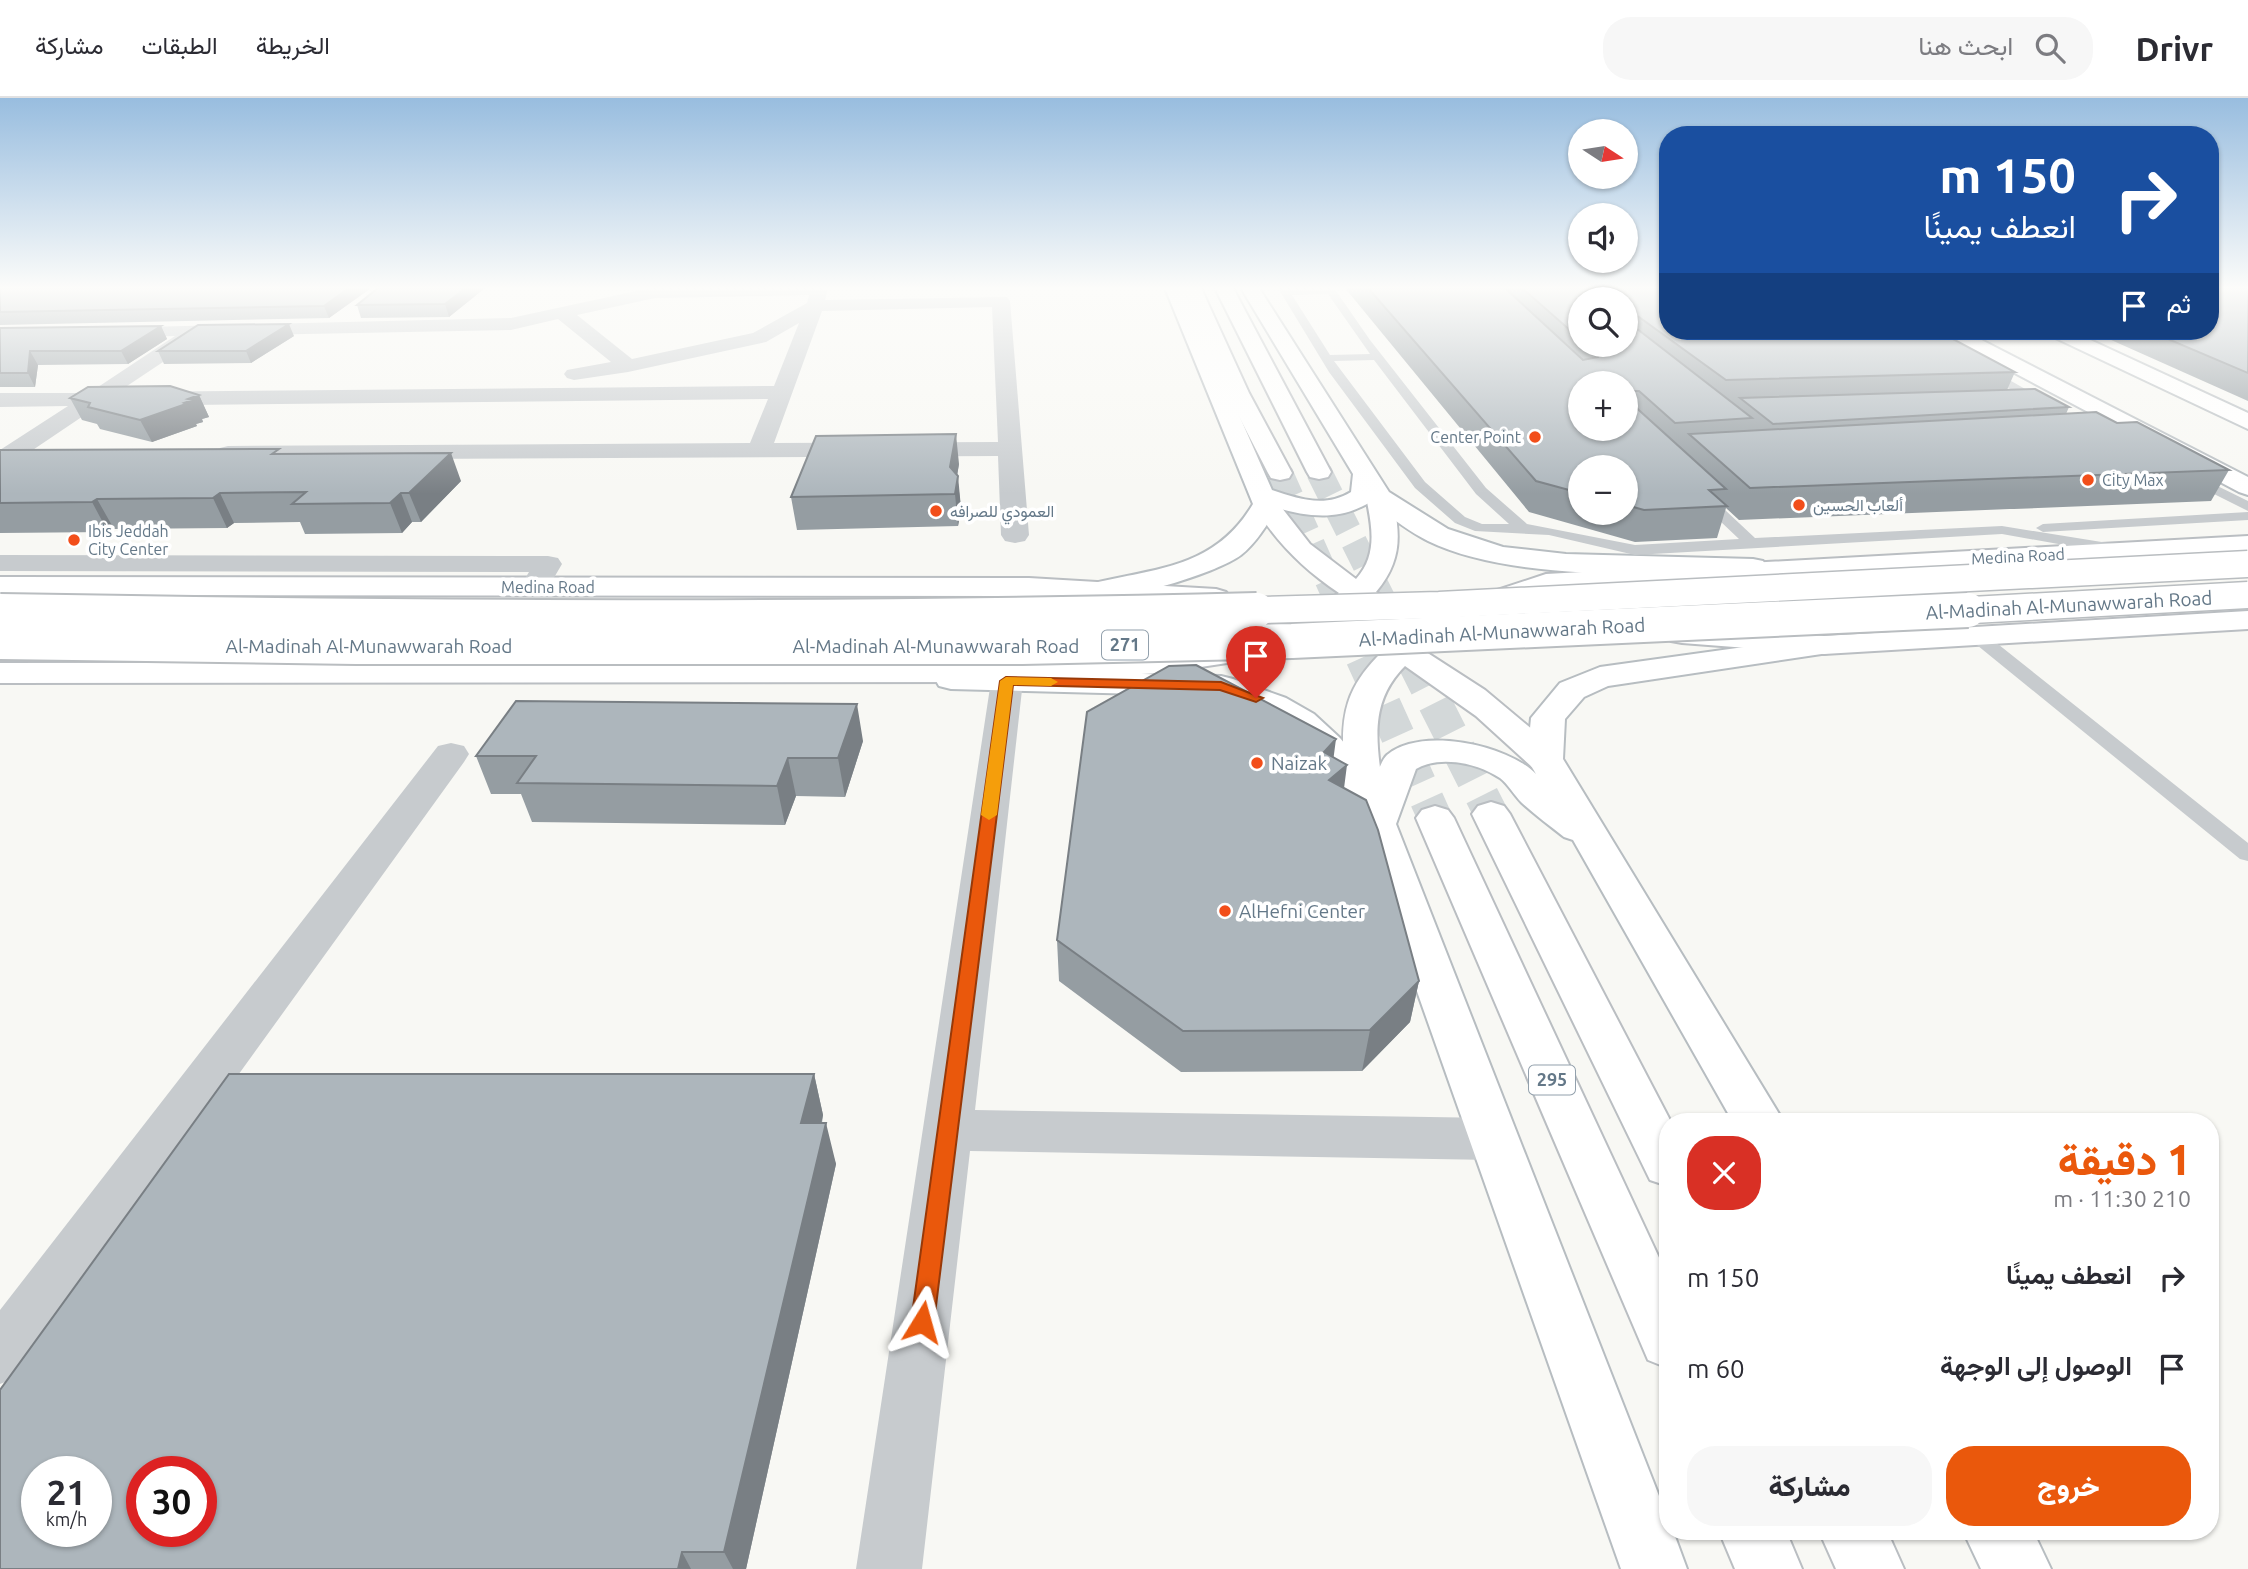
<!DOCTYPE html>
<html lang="ar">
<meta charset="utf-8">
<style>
body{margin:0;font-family:Ubuntu,Vazirmatn,sans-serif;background:#f7f7f7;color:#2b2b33;direction:rtl;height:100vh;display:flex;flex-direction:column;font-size:26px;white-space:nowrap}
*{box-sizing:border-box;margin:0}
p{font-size:23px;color:#7c7c81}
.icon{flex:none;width:38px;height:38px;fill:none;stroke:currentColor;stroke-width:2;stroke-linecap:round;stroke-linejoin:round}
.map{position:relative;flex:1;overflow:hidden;direction:ltr}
.side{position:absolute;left:1659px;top:1015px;width:560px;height:427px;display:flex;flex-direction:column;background:#fff;border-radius:28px;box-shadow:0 2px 5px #0004;direction:rtl}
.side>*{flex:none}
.hud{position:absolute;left:1659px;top:28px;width:560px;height:214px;border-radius:28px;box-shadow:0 2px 5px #0004;direction:rtl;background:#1a4fa0;color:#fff;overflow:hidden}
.needle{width:46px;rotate:102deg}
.controls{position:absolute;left:1568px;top:21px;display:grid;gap:14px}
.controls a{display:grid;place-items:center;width:70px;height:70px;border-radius:50%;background:#fff;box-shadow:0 2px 5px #0004;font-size:35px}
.speed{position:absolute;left:21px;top:1358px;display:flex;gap:14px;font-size:35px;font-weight:700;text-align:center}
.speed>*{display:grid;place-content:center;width:91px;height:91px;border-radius:50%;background:#fff;box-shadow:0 2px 5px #0004;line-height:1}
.speed small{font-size:18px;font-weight:400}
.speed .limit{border:10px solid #d22;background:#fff;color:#111}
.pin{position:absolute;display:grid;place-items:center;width:60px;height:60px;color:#fff;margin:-72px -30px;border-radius:50% 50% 50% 0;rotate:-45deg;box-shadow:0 0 7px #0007}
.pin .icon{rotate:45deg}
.me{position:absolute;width:77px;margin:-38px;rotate:8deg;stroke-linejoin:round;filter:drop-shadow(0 0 5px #0008)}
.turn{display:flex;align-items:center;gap:24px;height:147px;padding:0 28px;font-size:32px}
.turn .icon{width:91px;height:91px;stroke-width:2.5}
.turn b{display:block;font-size:49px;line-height:60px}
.then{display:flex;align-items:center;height:66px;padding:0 28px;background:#0003;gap:14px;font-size:26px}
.round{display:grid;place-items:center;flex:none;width:74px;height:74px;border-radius:28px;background:#f7f7f7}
.summary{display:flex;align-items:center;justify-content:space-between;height:119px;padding:0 28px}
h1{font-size:42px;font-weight:800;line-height:52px;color:#ea580c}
.button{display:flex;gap:14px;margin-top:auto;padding:14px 28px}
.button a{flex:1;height:80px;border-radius:28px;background:#ea580c;color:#fff;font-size:28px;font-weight:800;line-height:80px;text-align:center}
.button a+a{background:#f7f7f7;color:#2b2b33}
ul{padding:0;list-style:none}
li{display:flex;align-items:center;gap:21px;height:91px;padding:0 28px}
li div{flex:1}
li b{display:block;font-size:26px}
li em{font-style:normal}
header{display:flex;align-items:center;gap:42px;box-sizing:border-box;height:98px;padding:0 35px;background:#fff;border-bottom:2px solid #e1e1e2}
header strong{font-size:33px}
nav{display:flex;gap:38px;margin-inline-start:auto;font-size:24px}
.search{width:490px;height:63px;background:#f7f7f7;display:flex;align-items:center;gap:18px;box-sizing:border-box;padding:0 24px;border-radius:28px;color:#7c7c81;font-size:26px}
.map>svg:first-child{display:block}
</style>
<header>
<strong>Drivr</strong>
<div class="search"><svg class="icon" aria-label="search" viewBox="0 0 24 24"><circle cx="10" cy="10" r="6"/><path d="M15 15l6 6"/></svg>ابحث هنا</div>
<nav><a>الخريطة</a><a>الطبقات</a><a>مشاركة</a></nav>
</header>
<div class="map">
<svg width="2248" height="1471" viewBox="0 0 2248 1471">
<rect width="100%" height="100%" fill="#f8f8f4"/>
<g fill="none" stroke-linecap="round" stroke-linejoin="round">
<path stroke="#d3d8d9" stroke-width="26" stroke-dasharray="26 13" stroke-linecap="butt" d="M1319,374l70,140
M1280,375l62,139"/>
<path stroke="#d3d8d9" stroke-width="34" stroke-dasharray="34 18" stroke-linecap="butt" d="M1341,512l94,208
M1388,512l103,204"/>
<defs>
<path id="secondary" d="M1165,190h18l89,202c27,9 53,18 79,2l2,-18 -112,-186h18l130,204 59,37 55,18 63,7 187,5 10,2 4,6 -4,6 -10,2c-94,-2 -241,7 -325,-34 -20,-10 -40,-26 -58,-39 -30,19 -61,15 -93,6 -10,17 -21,35 -36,47 -25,19 -127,49 -155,42l-5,-6 5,-6c67,-17 128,-15 167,-81z
M1940,233h24l284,146v18l-9,-3 -296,-157z
M2046,233h25l177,82v16l-199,-94z
M1824,538l11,2 5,7 -5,7 -227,34 -24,11 -19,22 -2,40 221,363h-51l-160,-282 -9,-3c-14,-11 -29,-22 -42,-34 -8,-8 -14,-19 -22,-25 -23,-15 -60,-23 -84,-9l-20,55 272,695v12h5l14,38h-66l-274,-776 -32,-40 -25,-25 -28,-16 -44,-16 -267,-7 -12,-3 -4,-7 4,-7 12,-3 270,7 12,3 53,19 28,16 26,24 35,42c3,-8 6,-19 12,-25 33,-29 121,-10 149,19l-9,-15 4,-41 29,-35 40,-16z
M1963,1433h70l18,38h-70z"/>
<path id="primary" d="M1183,190h18l48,105 43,80 -3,5 -9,2 -9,-2 -3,-5 -41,-80z
M1215,190h18l98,184 -3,5 -9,2 -9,-2 -3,-5z
M1379,391l9,3 4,5c9,37 10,64 -16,95l15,8 4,6 -4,6 -11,3 -21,-9 -13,9 54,22c12,-9 19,-12 33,-9l4,7 -14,15 62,40 73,61 5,8 -5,8 -13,3 -13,-3 -56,-51 -71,-50c-37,37 -28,77 -22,125l-5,8 -13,3 -13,-3c-8,-11 -7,-24 -8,-37 -4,-48 3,-76 38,-110l-57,-24 -14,4 -11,-3 -4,-6 2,-3 -27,-7 -4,-6 4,-6 11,-3 35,9 22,-14c-36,-24 -64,-52 -86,-89l4,-5 9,-3 9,3 35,45 46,35c22,-24 16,-53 10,-82l4,-5z
M2248,438v16l-699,39 -68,23 -11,-3 -4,-6 4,-6 76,-25z
M0,479l1029,1 187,11 10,3 5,6 -5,6 -10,3 -187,-11 -1029,-1z
M2248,513v18l-424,25 -142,-11 -11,-2 -4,-7 4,-7 11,-2 142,11z
M1236,546l11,2 5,7 -5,7 -86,13 -178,9 -983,1v-20l983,-1 178,-9z
M1491,704l13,4 6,8 161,308h-3v64l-18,-6 -178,-366 6,-8z
M1435,708l13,4 6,8 214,459v91l-20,-8 -232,-542 6,-8z
M1719,1433h67l16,38h-67z
M1819,1433h68l17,38h-68z"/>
</defs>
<use href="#secondary" stroke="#b7bdc1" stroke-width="4"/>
<use href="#primary" stroke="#babec2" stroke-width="4"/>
<path fill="#c7cbce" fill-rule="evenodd" d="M1278,190h56l36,52 116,148 41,36 108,21 104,-6 -40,-38v-6h10l46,43 247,-12 112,18 8,5 -8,5 -112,-20 -367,21 -86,-20 -74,-4 -20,-8 -40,-35 -86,-116zM1328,196l42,60 -40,1 -38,-60zM1374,262l102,134 33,30h-27l-17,-7 -40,-35 -91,-121z
M1982,271h8l60,34 -10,3 -58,-33z
M2191,375l57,28v10l-62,-31 -2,-3z
M2248,414v8l-205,12 -7,-4 7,-4z
M1978,534l6,1 264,210v18l-8,-2 -268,-218 -2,-4z"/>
<path fill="#c7cbce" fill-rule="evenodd" d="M650,190h178l-3,12 182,-3 3,4 19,234 -4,6 -10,2 -10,-2 -4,-6 -3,-79 -770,4 -8,-2 -4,-5 4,-5 8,-2 522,-3 18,-44 -670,7 -89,60 -9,2v-18l68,-44 -68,1v-14h89l86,-57 -64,2 -7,-2 -3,-4 3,-4 407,-10zM809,197l-2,8 -54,30 -121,26 -55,-44 78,-17zM992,209l6,135 -224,1 48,-132zM558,221l53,43 -44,8 -3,4 3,4 7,2 54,-8 138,-30 33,-19 -25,63 -656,6 84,-56 309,-6z
M0,457l548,1 10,2 4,6 -17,29 -10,3 -10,-3 -5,-6 9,-15 -529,-1z
M1007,573l12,3 4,7 -48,429 518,8 18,6 7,15 -7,15 -18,6 -523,-9 -48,418h-66l135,-888 4,-7z
M451,645l13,3 5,8 -5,8 -443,614 -21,8v-74l438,-564z"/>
<use href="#secondary" fill="#fff" fill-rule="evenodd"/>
<use href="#primary" fill="#fff" fill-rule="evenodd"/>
<defs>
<path id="highway-bridge-far1" d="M0,513l35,1
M1191,514l248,-7 809,-41
M1935,514l313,-17"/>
<path id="highway-bridge" d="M0,513c419,7 838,10 1257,-1
M0,544l356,5h666l270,-6 676,-31"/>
</defs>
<use href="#highway-bridge-far1" stroke="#b9bdc0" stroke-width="29" stroke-linecap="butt"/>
<use href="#highway-bridge" stroke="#b9bdc0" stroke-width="38" stroke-linecap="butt"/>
<use href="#highway-bridge-far1" stroke="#fff" stroke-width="26"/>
<use href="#highway-bridge" stroke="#fff" stroke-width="34"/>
</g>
<path fill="#959da2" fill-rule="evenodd" d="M0,190h371l-42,30 -329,7z
M485,190l-36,29 -88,1 -4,-13z
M1345,190h323l347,84 -8,18 62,17 -3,7 51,9 112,47 -18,31 -472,19 -13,-12 -9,30 -82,4 -106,-30zM1580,201l46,46h-46zM1580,369h46v46h-46z
M2248,190v113l-157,-70h119z
M161,228l6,13 -39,25 -90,1 -3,22h-35v-59z
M294,238l-43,27 -87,1 -6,-13z
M199,297l10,22 -7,2 1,3 -7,2 1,2 -45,16 -52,-13 -3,-5 -15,-4 -12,-22z
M0,352l281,4 180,27 -40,41h-9l-10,11 -97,1 -5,-12 -66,1 -7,5 -113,1 -6,3 -108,1z
M959,366l-2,11 4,33 -3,18 -161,4 -6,-33z
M863,643l-18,56 -49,-1 -11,29 -253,-3 -11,-28h-30l-15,-38z
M1334,660l10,30 75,193 -9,41 -48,49 -181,1 -122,-91 -2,-41z
M814,976l9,41 -1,8 14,41 -90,405h-746z"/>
<path fill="#797f84" d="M349,190h22l-42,30 -5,-12z
M466,190h19l-36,29 -4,-13z
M289,226l5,12 -43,27 -5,-12z
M161,228l6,13 -39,25 -7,-13z
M30,253l8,14 -3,22 -7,-14z
M199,297l10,22 -7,2 1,3 -7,2 1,2 -45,16 -12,-22z
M956,336l3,30 -5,30 -4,-27z
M451,355l10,28 -40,41 -12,-29z
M958,378l3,32 -3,18 -3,-32z
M220,395l14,30 -7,5 -14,-30z
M401,395l11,29 -10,11 -12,-30z
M97,401l17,30 -6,3 -16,-30z
M857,606l6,37 -18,56 -7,-39z
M1336,641l-5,38 16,-12 -5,39 -18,14v-66z
M788,660l8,38 -11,29 -8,-39z
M1419,883l-9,41 -48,49 8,-41z
M814,976l9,41 -11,49 -11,-41z
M826,1025l10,41 -90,405h-13l-9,-17z
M682,1454l9,17h-13z"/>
<path fill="#adb6bc" stroke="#797f84" stroke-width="2" fill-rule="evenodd" d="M0,190h349l-25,18 -324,6z
M378,190h88l-21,16 -88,1z
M1368,190h137l78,72 15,-3 -1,-3 -10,-9h39v-46h-46v40l-58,-51h146v43h270l77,41 -289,8 -94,-68 -5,9 125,97 -77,5 -36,-32h-8l-1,11 96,87 -17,1 18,16 -83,4 -18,-5v-38h-46v26l-44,-12zM1580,285h46v46h-46z
M2210,190h38v85l-99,-42h61z
M289,226l-43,27h-88l40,-26z
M161,228l-40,25h-91l-2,22h-28v-45z
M170,288l29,9 -11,4 5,1 -9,3 2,1 -46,16 -52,-13 2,-4 -20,-5 18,-11z
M2035,291l34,18 -296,17 -33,-26z
M2096,314l21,11 20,-1 92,48 -479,18 -61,-54z
M956,336l-6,33 8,9 -3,18 -164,3 25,-61z
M279,351l-7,5 179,-1 -42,40h-8l-11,10 -98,1 14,-12 -86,1 -7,5 -116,1 -5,3 -92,1v-53z
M1196,567l140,74 -12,13 23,13 -18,15 37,20 12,30 41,151 -49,49 -187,1 -126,-91 30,-228 82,-46z
M516,603l341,3 -19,54h-50l-11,28 -260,-3 19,-27h-60z
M229,976h585l-13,49h25l-102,429h-42l-4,17h-678v-179zM37,1374h59v59h-59zM142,1374h59v59h-59z"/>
<linearGradient id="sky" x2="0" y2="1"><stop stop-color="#98bddf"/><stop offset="0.48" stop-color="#fcfcfa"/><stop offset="1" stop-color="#fcfcfa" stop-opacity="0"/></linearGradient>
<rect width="2248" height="396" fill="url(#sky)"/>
<path fill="#ea580c" stroke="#983908" stroke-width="2" d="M1006,579l215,5 42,16 -7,4 -36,-12 -207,-5 -79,637 -3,8 -9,3 -8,-3 -3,-8 89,-641z"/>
<path fill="#f59e0b" d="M1006,579l45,1 7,4 -7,4 -38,-1 -16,130 -8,5 -8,-5 19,-134z"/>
<g fill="#f24e1a" stroke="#fff" stroke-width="2.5">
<circle cx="1535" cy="339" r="7"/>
<circle cx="2088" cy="382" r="7"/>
<circle cx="1799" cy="407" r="7"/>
<circle cx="936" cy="413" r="7"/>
<circle cx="74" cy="442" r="7"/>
<circle cx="1257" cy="665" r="7"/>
<circle cx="1225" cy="813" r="7"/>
</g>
<g text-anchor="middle" stroke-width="7" stroke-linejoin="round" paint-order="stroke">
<g font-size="16" fill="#647888" stroke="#fff" text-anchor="start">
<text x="1521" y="345" text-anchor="end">Center Point</text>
<text x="2102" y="388">City Max</text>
<text x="1813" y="413">ألعاب الحسين</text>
<text x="950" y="419">العمودي للصرافه</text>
<text x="88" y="439">Ibis Jeddah<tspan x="88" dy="18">City Center</tspan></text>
</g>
<g font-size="16" fill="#647888" stroke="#fff">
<text transform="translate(2018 458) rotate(-3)" y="6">Medina Road</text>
<text x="548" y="495">Medina Road</text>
</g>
<g fill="#fff" stroke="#92a0ac" stroke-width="2">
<rect x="1102" y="532.5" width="46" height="29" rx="5"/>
<rect x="1529" y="967.5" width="46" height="29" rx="5"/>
</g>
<g font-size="18" font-weight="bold" fill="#647888">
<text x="1125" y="553">271</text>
<text x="1552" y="988">295</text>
</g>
<g font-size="19" fill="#647888" stroke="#fff">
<text transform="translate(2069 507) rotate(-3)" y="7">Al-Madinah Al-Munawwarah Road</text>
<text transform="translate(1502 534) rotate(-3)" y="7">Al-Madinah Al-Munawwarah Road</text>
<text x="369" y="555">Al-Madinah Al-Munawwarah Road</text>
<text x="936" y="555">Al-Madinah Al-Munawwarah Road</text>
</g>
<g font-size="19" fill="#647888" stroke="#fff" text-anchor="start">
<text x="1271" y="672">Naizak</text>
<text x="1239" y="820">AlHefni Center</text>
</g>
</g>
</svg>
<div class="controls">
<a><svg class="needle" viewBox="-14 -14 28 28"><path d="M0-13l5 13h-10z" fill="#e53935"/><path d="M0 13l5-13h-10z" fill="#7c7c81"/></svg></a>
<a><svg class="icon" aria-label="sound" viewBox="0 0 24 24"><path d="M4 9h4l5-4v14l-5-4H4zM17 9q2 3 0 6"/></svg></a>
<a><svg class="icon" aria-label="search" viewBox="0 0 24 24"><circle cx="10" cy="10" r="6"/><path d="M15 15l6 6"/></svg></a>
<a>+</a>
<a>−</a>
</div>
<div class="speed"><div>21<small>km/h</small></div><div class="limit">30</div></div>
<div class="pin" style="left:1256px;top:600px;background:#d93025"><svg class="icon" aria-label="arrive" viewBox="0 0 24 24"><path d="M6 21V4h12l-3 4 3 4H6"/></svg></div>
<svg class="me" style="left:922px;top:1224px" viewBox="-20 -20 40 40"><path d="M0-17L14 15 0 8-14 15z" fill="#ea580c" stroke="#fff" stroke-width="4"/></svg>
<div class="hud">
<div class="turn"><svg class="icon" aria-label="right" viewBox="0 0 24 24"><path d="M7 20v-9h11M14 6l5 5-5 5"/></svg><div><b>150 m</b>انعطف يمينًا</div></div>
<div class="then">ثم<svg class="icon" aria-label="arrive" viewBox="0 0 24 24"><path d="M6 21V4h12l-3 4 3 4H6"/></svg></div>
</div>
<section class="side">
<div class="summary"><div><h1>1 دقيقة</h1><p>210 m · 11:30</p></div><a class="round" style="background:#d93025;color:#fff"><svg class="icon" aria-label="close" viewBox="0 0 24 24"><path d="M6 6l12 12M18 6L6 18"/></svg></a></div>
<ul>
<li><svg class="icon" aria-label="right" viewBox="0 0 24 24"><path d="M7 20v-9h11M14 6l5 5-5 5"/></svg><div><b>انعطف يمينًا</b></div><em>150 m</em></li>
<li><svg class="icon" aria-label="arrive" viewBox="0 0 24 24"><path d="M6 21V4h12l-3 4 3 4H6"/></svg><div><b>الوصول إلى الوجهة</b></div><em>60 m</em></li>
</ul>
<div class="button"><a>خروج</a><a>مشاركة</a></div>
</section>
</div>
